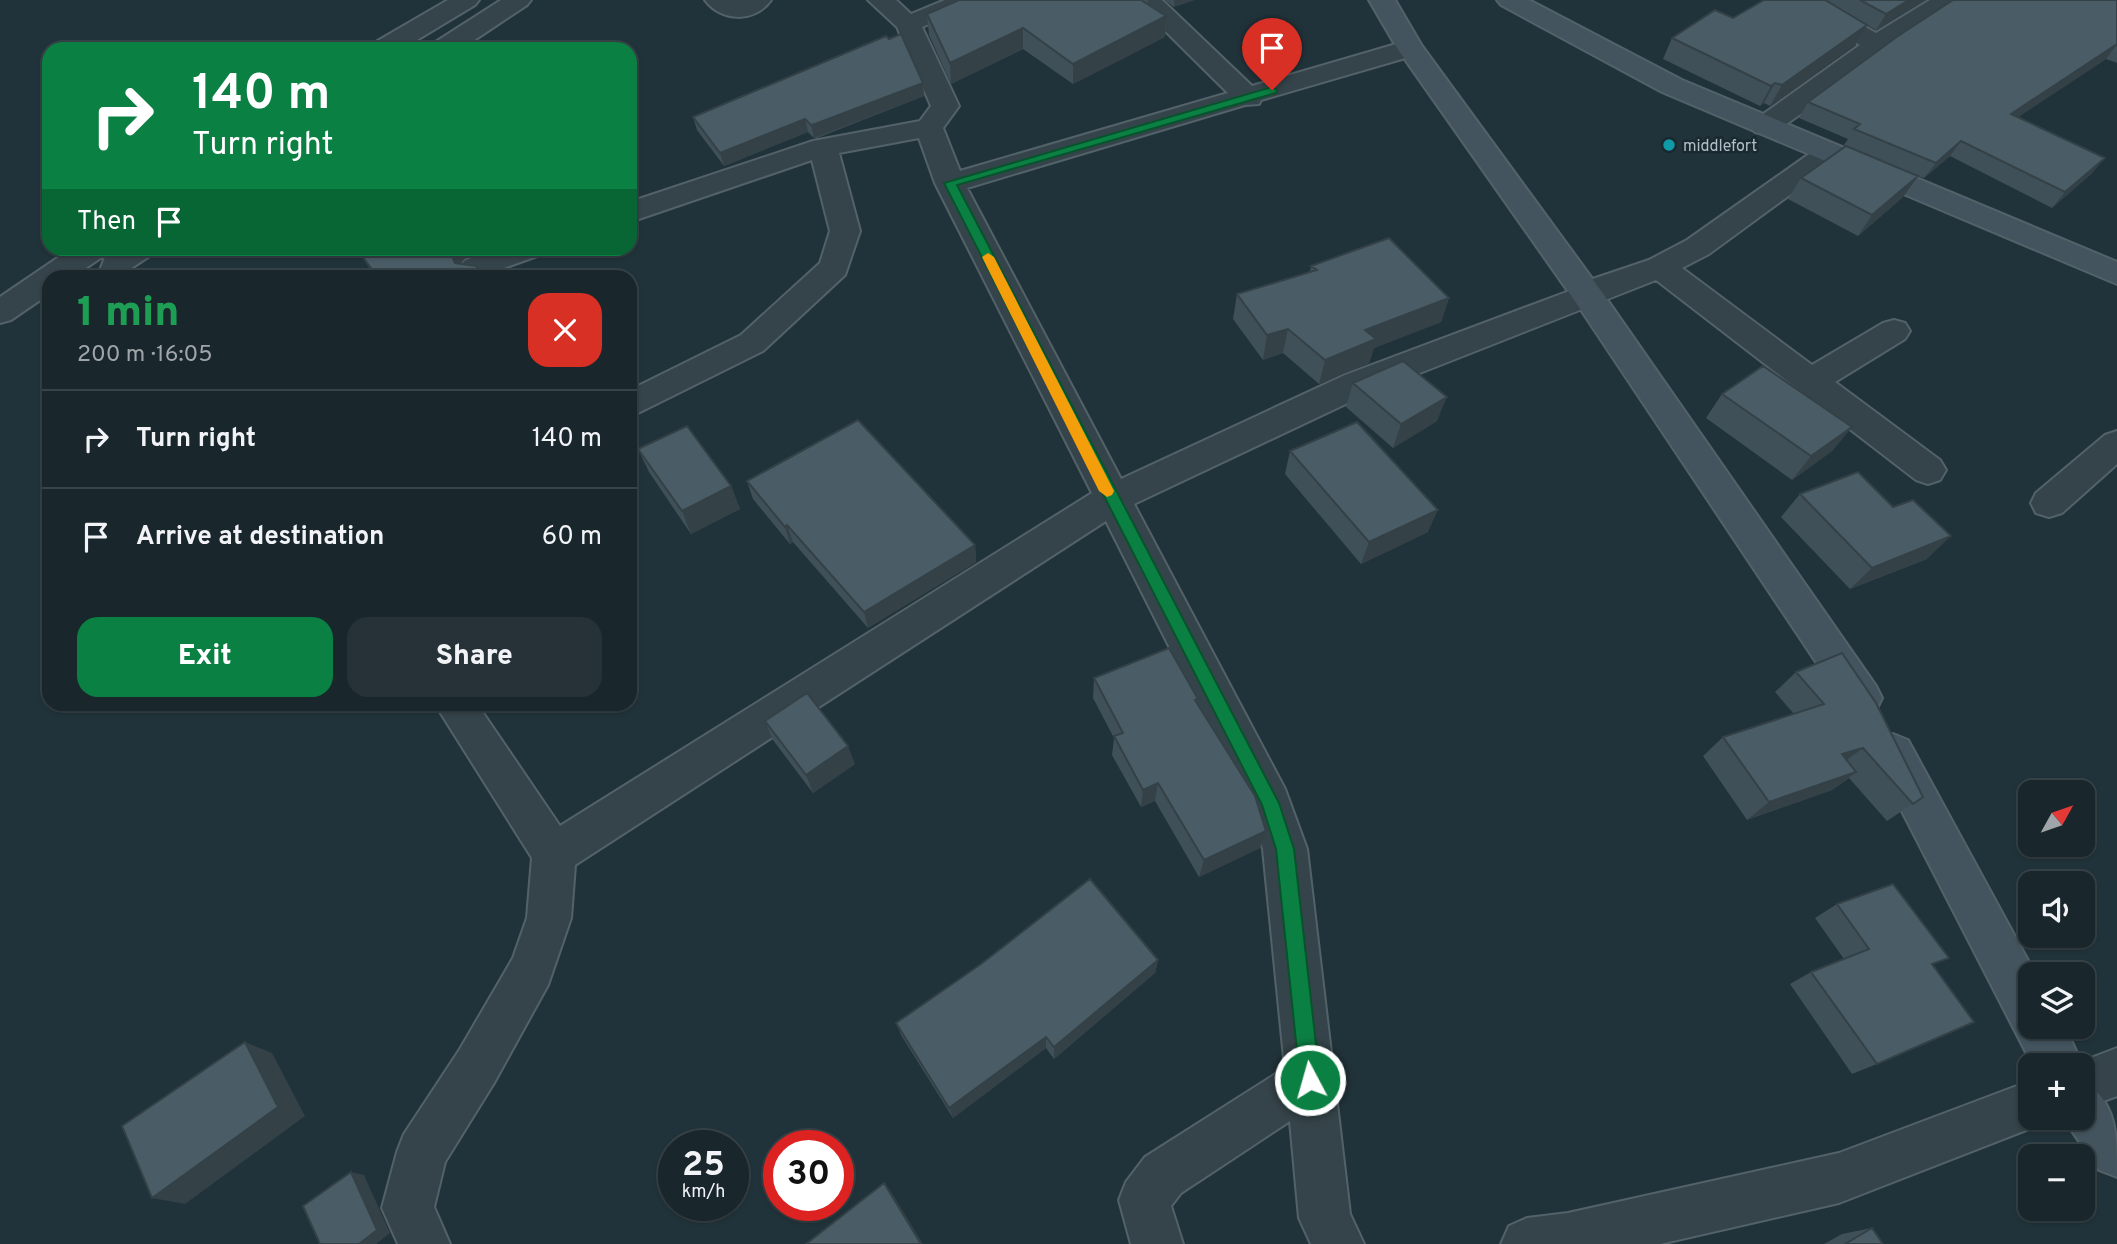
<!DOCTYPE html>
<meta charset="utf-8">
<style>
body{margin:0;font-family:Overpass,sans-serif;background:#263238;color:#f1f3f6;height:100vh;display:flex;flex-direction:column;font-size:26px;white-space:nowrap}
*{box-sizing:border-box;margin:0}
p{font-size:23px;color:#9fa5a9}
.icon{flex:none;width:38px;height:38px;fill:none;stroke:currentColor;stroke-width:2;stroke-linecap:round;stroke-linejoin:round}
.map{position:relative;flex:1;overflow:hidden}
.panel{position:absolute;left:42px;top:270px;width:595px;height:441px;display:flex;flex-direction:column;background:#19262c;border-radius:21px;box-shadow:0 2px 5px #0004,0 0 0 2px #374348}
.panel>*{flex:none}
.top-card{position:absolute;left:42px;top:42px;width:595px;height:214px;border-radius:21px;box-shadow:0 2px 5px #0004,0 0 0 2px #374348;background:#0b8043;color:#fff;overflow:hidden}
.needle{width:46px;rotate:50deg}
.controls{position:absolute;left:2018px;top:780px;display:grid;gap:14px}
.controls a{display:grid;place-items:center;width:77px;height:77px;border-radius:14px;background:#19262c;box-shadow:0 2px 5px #0004,0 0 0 2px #374348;font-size:35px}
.speed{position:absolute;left:658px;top:1130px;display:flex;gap:14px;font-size:35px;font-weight:700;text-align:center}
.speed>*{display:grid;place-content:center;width:91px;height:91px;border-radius:50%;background:#19262c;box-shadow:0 2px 5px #0004,0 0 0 2px #374348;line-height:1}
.speed small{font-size:18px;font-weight:400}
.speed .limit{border:10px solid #d22;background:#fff;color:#111}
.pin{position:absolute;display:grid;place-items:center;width:60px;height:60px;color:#fff;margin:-72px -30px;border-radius:50% 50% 50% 0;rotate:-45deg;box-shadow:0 0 7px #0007}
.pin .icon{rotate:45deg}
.me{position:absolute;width:77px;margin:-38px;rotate:354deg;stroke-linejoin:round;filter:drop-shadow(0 0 5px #0008)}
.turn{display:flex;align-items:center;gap:24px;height:147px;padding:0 35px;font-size:32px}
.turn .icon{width:91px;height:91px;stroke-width:2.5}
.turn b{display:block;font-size:49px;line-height:60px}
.then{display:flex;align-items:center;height:66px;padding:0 35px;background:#0003;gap:14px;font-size:26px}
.round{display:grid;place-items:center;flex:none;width:74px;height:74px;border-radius:21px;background:#263238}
.head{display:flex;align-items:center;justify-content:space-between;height:119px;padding:0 35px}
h1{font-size:42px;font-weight:800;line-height:52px;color:#1e9e55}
.primary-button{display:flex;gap:14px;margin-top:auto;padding:14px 35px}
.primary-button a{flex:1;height:80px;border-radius:21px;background:#0b8043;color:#fff;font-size:28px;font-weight:800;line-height:80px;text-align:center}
.primary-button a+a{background:#263238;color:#f1f3f6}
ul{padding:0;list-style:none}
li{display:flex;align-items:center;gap:21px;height:98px;padding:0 35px;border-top:2px solid #374348}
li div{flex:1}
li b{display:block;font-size:26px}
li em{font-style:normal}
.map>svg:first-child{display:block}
</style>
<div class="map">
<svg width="2117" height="1244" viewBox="0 0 2117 1244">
<rect width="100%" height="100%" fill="#21333a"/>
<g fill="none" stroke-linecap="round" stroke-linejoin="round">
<defs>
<path id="street" d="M448,0h31l-4,5 -73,44h-32l4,-6z
M501,0h30l-4,5 -66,44h-31l4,-6z
M705,0h66c-16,23 -50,22 -66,0z
M868,0h28l15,14 34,-14h35l-4,5 -54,22 37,79 -16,22 17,43 268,-78 -94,-93h28l90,86 158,-46 9,2 4,6 -4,6 -158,46 -2,4 -14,1 -278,83 154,291 224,-104 227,-85 3,-5 74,-25 38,-20 132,-93 10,-3 10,3 4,6 -4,6 -130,95 -27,14 130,97 71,-42 11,-3 11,3 5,8 -5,8 -70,43 105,78 6,10 -6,10 -12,4 -12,-4 -260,-200 -287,113 -235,111 151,285 22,60 43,365 14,30h-53l-12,-26 -9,-97 -109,72 -10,13 12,38h-52l-12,-44 7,-18 19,-25 140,-89 -22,-219 -13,-42 -144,-286 -531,344 -4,53 -23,67 -54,98 -49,79 -11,45 16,37h-52l-16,-36 15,-56 7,-18 56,-85 53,-91 14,-40 5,-60 -97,-154h42l83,122 532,-333 -157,-310 -16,-45 -80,15 21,78 -15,44 -82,76 -133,66v-27l111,-55 79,-72 10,-32 -18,-71 -182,62v-20l183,-61 107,-20 11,-15 -34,-79z
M1785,0h32l59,33 54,-33h36l-4,5 -18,7 -58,38 -26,22 -85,60 -10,2 -10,-2 -4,-6 4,-6 105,-75 -71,-40z
M72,248h37l-4,7 -31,21h-25v18l-38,26 -11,3v-26z
M118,248h37l-4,7 -21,14 -2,7h-30l7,-19z
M497,248h47l-4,7 -58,21 -18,-1 -4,-7 4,-7z
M2117,431v33l-55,49 -13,4 -13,-4 -5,-10 5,-10 69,-58z
M2117,1048v48l-35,13v-43h-12z
M2030,1081v37h19l-2,4 -208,81 -179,41h-159l8,-18 18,-8 41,-5 271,-60z"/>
<path id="secondary" d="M1369,0h26l27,46 177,242 277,398 6,12 -6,12 -14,6 -14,-6 -271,-406 -180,-256z
M1497,0h32l153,80 435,182v22l-455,-192 -161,-87z
M1893,734l15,6 128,235h-6v52h35l18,39 -1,1 -49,-1 -161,-313 6,-13z
M2082,1081c35,19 35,54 35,96l-18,-7 -36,-52h19z"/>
</defs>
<use href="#street" stroke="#536268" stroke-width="4"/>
<use href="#secondary" stroke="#536268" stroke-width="4"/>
<use href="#street" fill="#35444a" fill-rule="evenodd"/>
<use href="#secondary" fill="#43545e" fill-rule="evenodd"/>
</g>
<path fill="#405058" d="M959,0h189v5l18,11 -1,21 -92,47 -50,-35 -72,35 -22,-49 -2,-21z
M1165,0h29l-20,7z
M1764,0h161l-49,30 -9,-5 -12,20 -85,61 -6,-3 -4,3 -97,-47 9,-21 61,-20z
M2117,0v63l-11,-4 -88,58 87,41 -14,16 -39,34 -102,-52 -26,22 -6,-2 -15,21 -45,39 -70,-37 13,-21 45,-32 -2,-1 4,-6 -49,-21 9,-16z
M923,83l1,13 -107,42h-3l-6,-6 -84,34 -27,-36 -4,-13z
M356,248l109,10 -5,6 25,12h-110z
M1311,266l138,32 -8,24 -67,26 -5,15 -50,21 -36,-31 -20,7 -30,-41 4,-25 73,-22z
M1353,383l84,38 -44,27 -47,-41z
M1722,394l130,33 -20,24 -40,29 -86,-62z
M638,449l93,37 9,23 -49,25 -42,-62z
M1290,451l138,81 -67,32 -76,-90z
M747,481l228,64 1,17 -108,66 -75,-86 -3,2 -37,-45z
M1800,494l127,65 -77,30 -69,-72z
M1796,672l127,125 -36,24 -38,-43 -17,12 -85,30 -44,-64 20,-19 71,-23 -19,-22z
M1094,678l104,21 -1,3 63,146 -61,29 -44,-76 -14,6 -29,-52 2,-17 -21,-40z
M765,721l90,43 -42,29 -40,-53z
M1837,904l95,62 -55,98 -25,10 -62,-90 21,-12 33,-13 -29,-41z
M1158,960l-3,13 -101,86 -8,-11 -93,70 -52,-83 -5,-12z
M1872,1228l11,16h-59l18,-10z"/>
<path fill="#344147" d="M1174,0h20l-20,7z
M1909,0h16l-49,30 10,-16z
M1166,16l-1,21 -92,47v-20z
M1867,25l-12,20 -85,61 12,-21z
M1023,28v21l-72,35 -1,-21z
M2117,44l-11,15 -107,71 12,-16z
M923,83l1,13 -110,42 -3,-13z
M1775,83l-11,20 -4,3 11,-20z
M805,119l3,13 -84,34 -4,-13z
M1961,141l-11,15 -26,22 12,-15z
M2105,158l-14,16 -39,34 13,-16z
M1918,176l-15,21 -45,39 14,-21z
M455,248h5l5,10 -7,9 -3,-4 -4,-9z
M1449,298l-8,24 -67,26 -5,15 -50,21 6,-24 40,-30z
M1288,329l-5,24 -20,7 4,-25z
M1447,397l-10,24 -44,27 8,-24z
M1852,427l-20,24 -40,29 19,-24z
M731,486l9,23 -49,25 -9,-23z
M1438,510l-10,22 -67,32 8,-22z
M787,525l6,17 -3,2 -5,-17z
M1951,536l-24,23 -77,30 22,-21z
M975,545l1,17 -108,66 -4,-16z
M848,746l7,18 -42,29 -7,-18z
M1863,748l-24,18 3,-12z
M1856,772l-24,18 -85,30 22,-18z
M1158,783l-3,18 -14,6 2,-17z
M1266,831l-6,17 -61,29 5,-17z
M1158,960l-3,13 -101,86v-12z
M1046,1037v11l-93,70 -4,-10z
M245,1042l27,11 33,63 -120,88 -33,-6z
M351,1172l13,3 26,58 -14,11h-17z
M884,1183l6,7 33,54h-2z"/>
<path fill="#4a5d66" stroke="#344147" stroke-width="2" d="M959,0h182l25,16 -93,48 -50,-36 -73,35 -23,-49z
M1764,0h61l42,25 -85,60 -7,-2 -4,3 -99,-48 43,-28 18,8z
M1860,0h49l-23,14z
M1953,0h164v44l-106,70 94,44 -40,34 -104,-51 -25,22 -82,-34 6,-5 -52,-22 90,-66z
M901,34l22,49 -108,41 -4,1 -6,-6 -85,34 -27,-36 193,-81 3,3z
M1846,146l72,30 -46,39 -71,-37z
M1389,238l60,60 -84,32 11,9 -51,21 -37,-31 -21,6 -30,-41 80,-24 -6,-4z
M356,248h99l-4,6 4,9 21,3 9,10h-108z
M1403,361l44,36 -46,27 -48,-41z
M1763,366l89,61 -41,29 -89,-62z
M858,420l117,125 -111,67 -77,-87 -2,2 -38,-46z
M1357,422l81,88 -69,32 -79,-91z
M687,426l44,60 -49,25 -44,-62z
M1858,472l35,35 20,-7 38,36 -79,32 -72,-74z
M1169,648l29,51 -3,1 60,96 11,35 -62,29 -46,-77 -15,7 -29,-54 9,-3 -29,-55z
M1842,653l34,50 47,94 -10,7 -50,-56 -21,6 14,18 -87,30 -46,-65 101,-33 -28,-32z
M807,693l41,53 -42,29 -41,-54z
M1090,879l68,81 -104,87 -8,-10 -97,71 -53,-85 85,-59z
M1893,884l56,74 -17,6 42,58 -97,42 -66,-92 58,-23 -32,-45z
M245,1042l33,65 -126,91 -30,-72z
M351,1172l26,58 -18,14h-39l-17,-38z
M884,1183l37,61h-115z
M1872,1228l11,16h-38z"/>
<path fill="#0b8043" stroke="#07532c" stroke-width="2" d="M1272,87l5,3 -1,3 -319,92 322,618 15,46 26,231 -3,7 -7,3 -7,-3 -3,-7 -24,-231 -14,-44 -318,-622z"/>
<path fill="#f59e0b" d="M988,253l6,4 120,234 -2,4 -5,2 -8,-6 -117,-234z"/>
<circle fill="#0f9aa8" stroke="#1a292f" stroke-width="2.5" cx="1669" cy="145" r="7"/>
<g text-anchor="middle" stroke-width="5" stroke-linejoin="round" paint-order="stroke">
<g font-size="16" fill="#b0bfc7" stroke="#1a292f" text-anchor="start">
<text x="1683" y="151">middlefort</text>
</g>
</g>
</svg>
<div class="controls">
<a><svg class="needle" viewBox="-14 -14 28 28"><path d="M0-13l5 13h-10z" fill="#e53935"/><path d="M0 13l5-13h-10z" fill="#9fa5a9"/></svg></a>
<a><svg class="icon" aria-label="sound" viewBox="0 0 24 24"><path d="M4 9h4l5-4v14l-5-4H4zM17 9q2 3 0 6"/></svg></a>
<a><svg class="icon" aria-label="layers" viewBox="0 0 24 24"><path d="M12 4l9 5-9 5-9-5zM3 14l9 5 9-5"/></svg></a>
<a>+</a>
<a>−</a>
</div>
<div class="speed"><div>25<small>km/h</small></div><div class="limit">30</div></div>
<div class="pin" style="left:1272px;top:90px;background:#d93025"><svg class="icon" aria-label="arrive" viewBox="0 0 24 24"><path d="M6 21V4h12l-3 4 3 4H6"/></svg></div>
<svg class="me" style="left:1310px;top:1080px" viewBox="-20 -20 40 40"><circle r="17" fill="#0b8043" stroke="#fff" stroke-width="3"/><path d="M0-11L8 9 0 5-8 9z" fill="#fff"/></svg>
<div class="top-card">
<div class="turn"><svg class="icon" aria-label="right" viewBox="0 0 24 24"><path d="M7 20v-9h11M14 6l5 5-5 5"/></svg><div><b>140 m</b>Turn right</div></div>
<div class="then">Then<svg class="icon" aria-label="arrive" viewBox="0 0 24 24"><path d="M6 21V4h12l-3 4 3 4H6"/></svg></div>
</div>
<section class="panel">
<div class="head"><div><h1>1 min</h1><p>200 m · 16:05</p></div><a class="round" style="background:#d93025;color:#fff"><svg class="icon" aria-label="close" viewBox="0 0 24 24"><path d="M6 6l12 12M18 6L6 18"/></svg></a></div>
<ul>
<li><svg class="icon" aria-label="right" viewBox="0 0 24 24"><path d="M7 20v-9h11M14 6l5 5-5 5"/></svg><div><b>Turn right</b></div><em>140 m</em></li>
<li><svg class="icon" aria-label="arrive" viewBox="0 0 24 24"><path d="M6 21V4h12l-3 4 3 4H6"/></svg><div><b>Arrive at destination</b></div><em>60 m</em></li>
</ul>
<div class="primary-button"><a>Exit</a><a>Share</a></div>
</section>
</div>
